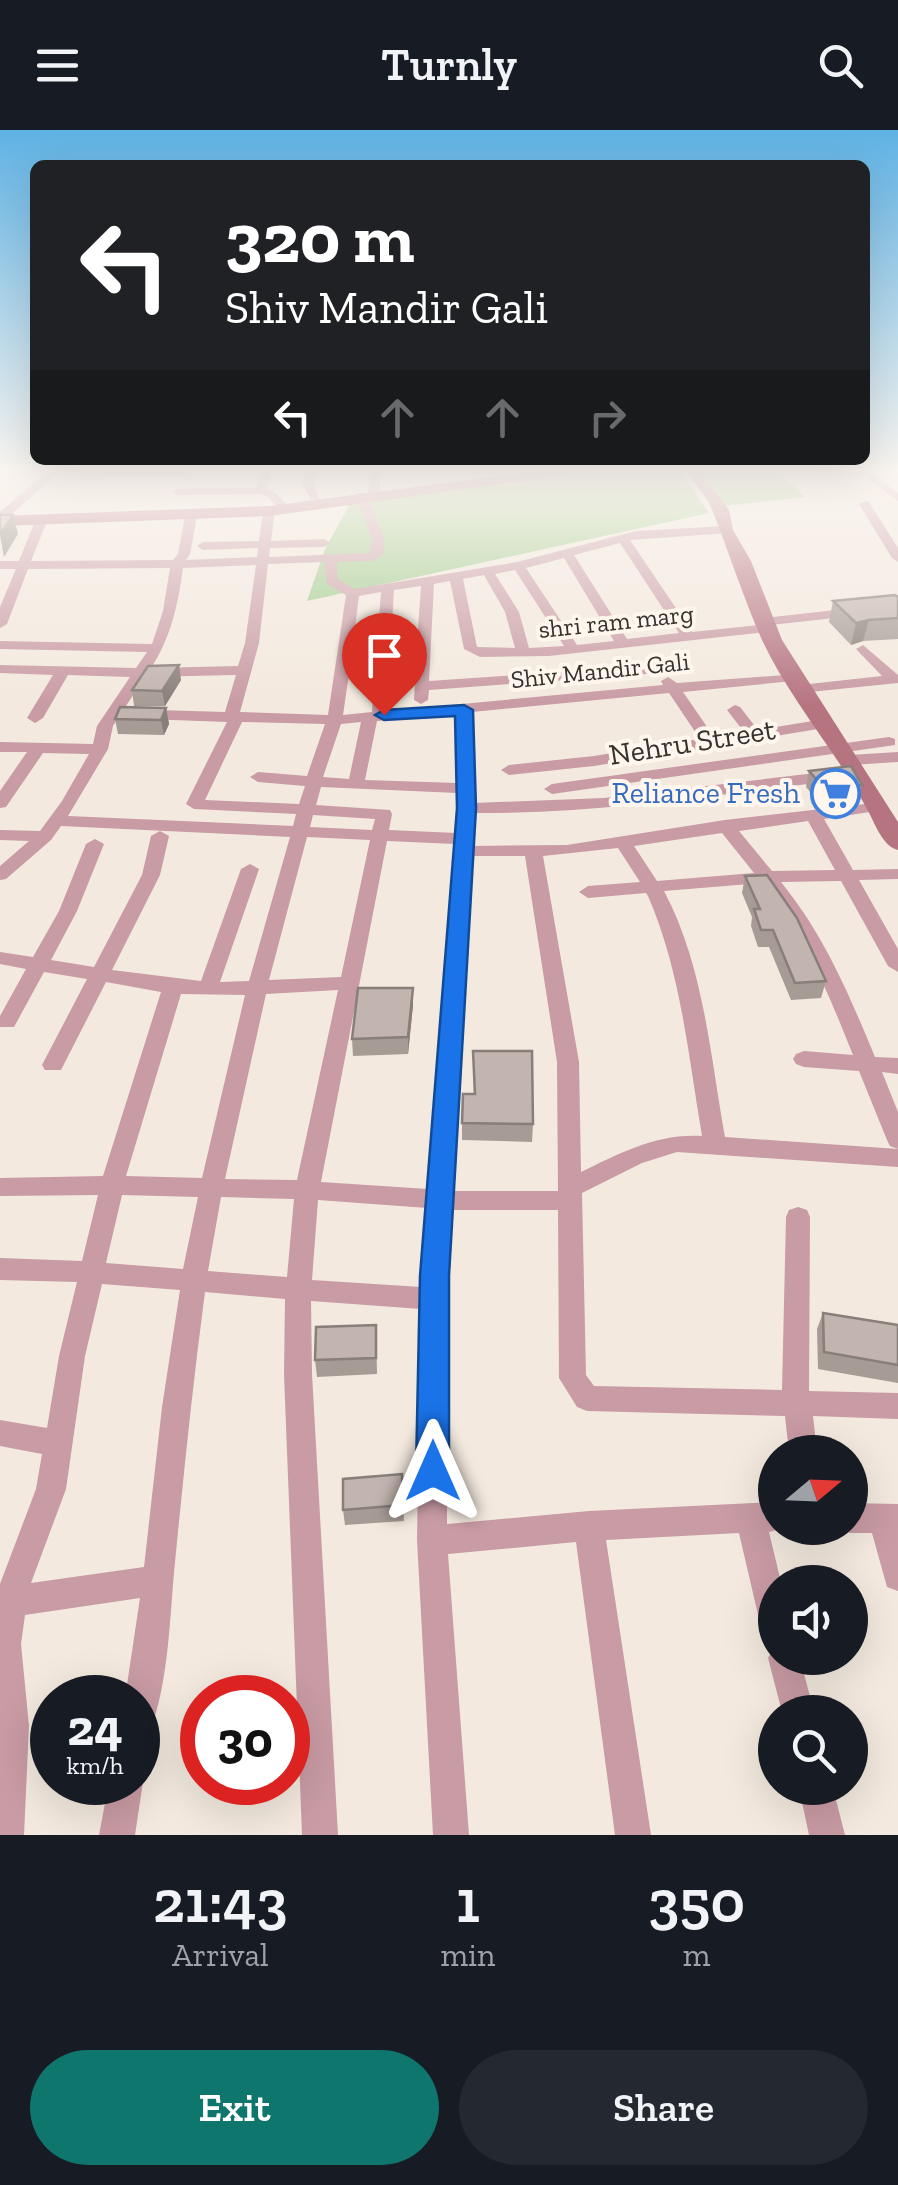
<!DOCTYPE html>
<style>
body{margin:0;font-family:"Zilla Slab",serif;background:#242831;color:#f1f3f6;height:100vh;display:flex;flex-direction:column;font-size:38px;white-space:nowrap}
*{box-sizing:border-box;margin:0}
p{font-size:32px;color:#9ea1a6}
.icon{flex:none;width:55px;height:55px;fill:none;stroke:currentColor;stroke-width:2;stroke-linecap:round;stroke-linejoin:round}
.map{position:relative;height:1705px;overflow:hidden}
.side{display:flex;flex-direction:column;background:#171b24;flex:1}
.side>*{flex:none}
.top-card{position:absolute;left:30px;top:30px;width:840px;height:305px;border-radius:15px;box-shadow:0 10px 40px #0002;background:#202124;color:#fff;overflow:hidden}
.needle{width:65px;rotate:71deg}
.controls{position:absolute;left:758px;top:1305px;display:grid;gap:20px}
.controls a{display:grid;place-items:center;width:110px;height:110px;border-radius:50%;background:#171b24;box-shadow:0 10px 40px #0002;font-size:50px}
.speed{position:absolute;left:30px;top:1545px;display:flex;gap:20px;font-size:50px;font-weight:700;text-align:center}
.speed>*{display:grid;place-content:center;width:130px;height:130px;border-radius:50%;background:#171b24;box-shadow:0 10px 40px #0002;line-height:1}
.speed small{font-size:25px;font-weight:400}
.speed .limit{border:15px solid #d22;background:#fff;color:#111}
.pin{position:absolute;display:grid;place-items:center;width:85px;height:85px;color:#fff;margin:-102px -42px;border-radius:50% 50% 50% 0;rotate:-45deg;box-shadow:0 0 10px #0007}
.pin .icon{rotate:45deg}
.me{position:absolute;width:110px;margin:-55px;rotate:0deg;stroke-linejoin:round;filter:drop-shadow(0 0 8px #0008)}
.turn{display:flex;align-items:center;gap:35px;height:210px;padding:0 30px;font-size:45px}
.turn .icon{width:130px;height:130px;stroke-width:2.5}
.turn b{display:block;font-size:70px;line-height:85px}
.lanes{display:flex;align-items:center;height:95px;padding:0 30px;background:#0003;justify-content:center;gap:50px;direction:ltr}
.lanes .off{opacity:.35}
.eta{display:flex;justify-content:space-evenly;align-items:center;height:170px;text-align:center}
.eta b{font-size:60px;font-weight:600;line-height:70px}
.cta{display:flex;gap:20px;margin-top:auto;padding:20px 30px}
.cta a{flex:1;height:115px;border-radius:60px;background:#0f766e;color:#fff;font-size:40px;font-weight:600;line-height:115px;text-align:center}
.cta a+a{background:#242831;color:#f1f3f6}
header{display:flex;justify-content:space-between;align-items:center;height:130px;padding:0 30px;background:#171b24;font-size:45px;font-weight:600}
.map>svg:first-child{display:block}
</style>
<header><svg class="icon" aria-label="menu" viewBox="0 0 24 24"><path d="M4 6h16M4 12h16M4 18h16"/></svg>Turnly<svg class="icon" aria-label="search" viewBox="0 0 24 24"><circle cx="10" cy="10" r="6"/><path d="M15 15l6 6"/></svg></header>
<div class="map">
<svg width="898" height="1705" viewBox="0 0 898 1705">
<rect width="100%" height="100%" fill="#f3e9de"/>
<path fill="#9bca87" d="M625,338h53l31,45 -402,88 18,-52 25,-45z
M692,338h82l31,29 -82,9z"/>
<g fill="none" stroke-linecap="round" stroke-linejoin="round">
<path fill="#c99ba4" fill-rule="evenodd" d="M0,338h9l-9,7z
M52,338l133,2 5,3 -5,3h-79l-45,-5 -53,46h-8v-5z
M263,338h10l-6,21 9,4 12,13 -2,2h-8l-10,-11 -8,-3 -82,1 -6,-3 6,-3 78,-1z
M308,338h10l-4,16 7,19h-8l-11,-19z
M370,338h10v25l-6,3 -6,-3z
M853,338h11l34,25v8z
M361,362l6,3 17,44 -1,16 -11,6 -35,1 1,17 17,10 162,-27 119,-31 89,-5 6,4 -2,3 -99,7 62,92 67,-7v-6l5,-1 134,-15v8l-127,14v6l-5,1 -217,24 -69,1 -16,-8 -14,-68 -16,3 -5,97 231,-16 7,4 -7,4 -231,17 -1,10 -7,4 -7,-4 2,-34 -26,1 -3,44 276,-26 -2,-4 7,-4 9,6 121,-9 2,3 -7,4 -110,11 31,45 30,-5 -17,-22 8,-5 5,2 18,23 67,-11 8,5 -3,3 -236,39 -85,9 -8,-5 8,-5 85,-9 106,-17 -31,-46 -197,19 2,91 130,-5 229,-27 8,5 -8,5c-119,14 -238,33 -359,32l-2,33 95,-1 158,-25 158,-18v8l-59,9 29,51 45,-1v10l-39,1 39,69v23l-10,-6 -47,-85 -60,1c43,53 68,112 94,175l23,1v16l-16,-2 16,40v37l-8,-3 -3,-6 -28,-69 -55,-4 -8,-3 -3,-5 3,-5 8,-3 49,4c-26,-65 -47,-117 -91,-172l-98,8c40,75 46,164 61,246l173,12v18l-221,-15 -35,11 -60,30 4,182 8,11 188,4 4,-173 3,-7 9,-3 9,3 3,7 -1,174 89,2v26l-85,-3 4,36h-28l-4,-36 -198,-5 -10,-4 -18,-29 -1,-168h-107l-4,66v248l142,-13 186,-9v26h10l-16,4 12,50h-6v53l-11,-5 -5,-11 -20,-86 -133,7 45,295h-36l-39,-293 -128,12 21,281h-36l-16,-295 4,-231 -110,-8 1,73 26,461h-36l-18,-461 1,-75 -80,-7c-12,90 -21,179 -30,270 -5,49 -6,122 -25,168l-12,4v-36h-13l15,-100 -115,17 -4,29 8,82 -5,109h-24v-251l36,-95 6,-35 -42,-8v-26l47,8 12,-72 18,-74 -77,-2v-22l82,3 16,-66 -98,1v-18l103,-2 58,-184 -55,-10 -45,88h-16l-3,-5 45,-86 -43,-7 -30,55h-14v-11l26,-47 -26,-5v-12l33,5 26,-46 27,-67 9,-5 9,5 -27,67 -26,49 43,7 48,-92 9,-39 9,-5 9,5 -9,39 -48,95 89,11 40,-112 9,-5 9,5 -39,113 29,-1 41,-144 -229,-11 -10,14 -45,39 -6,1v-14l29,-25 -29,-1v-10l40,1 22,-30 27,-47 -46,-1 -37,54 -6,1v-17l27,-39h-27v-10l93,2 4,-18 33,-49 -62,-2 -25,43 -8,5 -8,-5 26,-43 -53,-2v-8l136,3 11,-16 -147,-3v-8l152,3 11,-33 7,-43 -142,1 -21,55 -7,4v-21l16,-38h-16v-8h19l16,-40 6,-4 6,4 -16,40 142,-1 5,-6 7,-38 6,-3 6,3 -7,38 -4,6 71,-3 1,-9 -55,2 -6,-4 6,-4 56,-1 4,-30 6,-3 6,3 -4,30 53,-2 6,4 -6,4 -54,1 -1,9 101,-4 2,-14 -17,-44zM620,413l59,90 -52,6 -53,-84zM564,428l50,83 -37,4 -51,-77zM324,432l3,22 19,11 -18,120 -88,-3 19,-69 9,-79zM256,435l-11,78 -7,23 -87,2c20,-31 27,-63 32,-100zM515,440l49,76 -35,2 -10,-36 -24,-38zM484,445l21,37 10,36 -38,-1 -14,-68zM421,456l-5,72h-26l4,-68zM381,462l-5,66 -25,1 8,-63zM350,537h25l-3,45 -29,3zM236,545l-11,37 -101,-3 21,-32zM456,583l1,70 -92,-3 12,-59zM118,588l109,4 -41,82 8,5 102,5 -3,12 -225,-10 40,-67 5,-23zM242,592l83,2 -18,52 -49,-4 -8,5 8,5 47,4 -6,18 -94,-4zM361,592l-12,57 -26,-2 18,-53zM321,657l136,6 -1,40 -67,-3 3,-16 -2,-4 -74,-5zM313,685l62,4 -3,11 -62,-3zM808,691l27,49 -63,1 -33,-40zM722,703l32,40 -97,8 -23,-35zM307,707l63,3 -29,137 -72,3zM387,711l68,3 -27,345 -107,-7zM618,718l22,34 -52,4 -9,6 9,6 58,-5 2,3c33,76 40,158 54,240 -44,-3 -82,17 -121,36l-2,-110 -36,-206zM472,726h53l32,206 1,129h-106zM338,860l-41,190 -72,-1 41,-185zM181,864l64,1 -43,183 -76,-2zM122,1065l76,2 -15,72 -77,-6zM221,1067l73,2 -7,78 -79,-6zM318,1070l109,8 -6,79 -109,-7zM102,1154l78,6 -18,117 -18,160 -113,16 35,-94 19,-133z
M865,371l4,1 29,46v14l-6,-4 -33,-54z
M863,515l35,30v8l-98,10 -7,-4 7,-4 82,-9 -26,-27z
M889,607l6,2v6l-343,49 -8,-5 8,-5z
M898,622v10l-48,3 -8,-5 8,-5z
M850,1373l48,1v87l-11,-4 -15,-54h-22l-10,-5h10z
M775,1516v12h25l14,54h-32l-14,-54z
M138,1640l5,12 -8,53h-36l10,-53h29z
M799,1658h34l12,47h-36z"/>
<path fill="#b67481" fill-rule="evenodd" d="M560,338h38l-7,4 -322,44 -269,10v-10l269,-10z
M683,338h14l32,42 4,20 18,31 31,79 116,182v28c-16,-4 -23,-27 -31,-41 -31,-58 -77,-109 -105,-169 -18,-41 -33,-87 -49,-128 -5,-15 -21,-31 -30,-44z"/>
</g>
<path fill="#a79b96" d="M898,467v42l-35,2 -12,4 -22,-23 4,-21z
M181,550l-16,26h-31l-2,-16z
M166,578l3,16 -5,11 -46,-1 -3,-15z
M809,641l53,14 -4,16 -37,4 -15,-18z
M745,746l81,105 -5,17 -30,2 -22,-53h-11l-7,-21 1,-9 -10,-24z
M413,875l-5,49 -55,2 -1,-17z
M473,921l60,73 -1,18 -70,-2v-17l12,-29z
M823,1183l75,12v58l-80,-14 -1,-40z
M376,1195l1,49 -60,3 -2,-17z
M402,1344l2,47 -59,4 -2,-15z"/>
<path fill="#887e7a" d="M13,385l5,19 -14,23 -4,-22z
M869,490l-6,21 -12,4 5,-22z
M179,535l2,15 -16,26 -3,-15z
M166,578l3,16 -5,11 -3,-15z
M413,858v17l-5,49v-17z"/>
<path fill="#c2b4ae" stroke="#887e7a" stroke-width="2.5" d="M0,385h13l-13,20z
M895,465l3,2v21l-29,2 -13,3 -23,-22z
M179,535l-17,26 -30,-1 16,-24z
M120,577l46,1 -5,12 -46,-1z
M851,636l11,19 -37,4 -16,-18z
M767,745l30,43 29,63 -31,2 -22,-53h-12l-7,-21h6l-15,-33z
M358,858h55l-5,49 -56,2z
M473,921h59l1,73 -71,-1 1,-29h12z
M823,1183l75,12v40l-74,-13z
M376,1195v33l-61,2 1,-33z
M402,1344l1,31 -60,5v-31z"/>
<linearGradient id="sky" x2="0" y2="1"><stop stop-color="#5fb2e4"/><stop offset="0.59" stop-color="#faf5f0"/><stop offset="1" stop-color="#faf5f0" stop-opacity="0"/></linearGradient>
<rect width="898" height="576" fill="url(#sky)"/>
<path fill="#1a73e8" stroke="#114b97" stroke-width="2.5" d="M464,575l9,5 3,98 -27,468v195l-5,11 -11,5 -12,-5 -5,-11 4,-195 37,-468 -2,-92 -71,4 -9,-5 9,-5z"/>
<defs>
<symbol id="supermarket-ring" viewBox="-11 -11 22 22"><circle r="9.5" fill="#fff7ee" stroke="#3f7fe0" stroke-width="1.5"/><path d="M-6-5.5h2.5l.6 2H6L4.5 2H-2.5L-4.4-4H-6ZM-1.5 3.2a1.3 1.3 0 1 0 .1 0ZM3 3.2a1.3 1.3 0 1 0 .1 0Z" fill="#3f7fe0"/></symbol>
</defs>
<g fill-rule="evenodd">
<use href="#supermarket-ring" x="808" y="636" width="55" height="55"/>
</g>
<g text-anchor="middle" stroke-width="8" stroke-linejoin="round" paint-order="stroke">
<g font-size="25" fill="#35312d" stroke="#fff7ee">
<text transform="translate(616 491) rotate(-6)" y="9">shri ram marg</text>
<text transform="translate(600 540) rotate(-6)" y="9">Shiv Mandir Gali</text>
</g>
<g font-size="30" fill="#35312d" stroke="#fff7ee">
<text transform="translate(692 612) rotate(-9)" y="10">Nehru Street</text>
</g>
<g font-size="30" fill="#366cbe" stroke="#fff7ee" text-anchor="end">
<text x="800" y="673">Reliance Fresh</text>
</g>
</g>
</svg>
<div class="controls">
<a><svg class="needle" viewBox="-14 -14 28 28"><path d="M0-13l5 13h-10z" fill="#e53935"/><path d="M0 13l5-13h-10z" fill="#9ea1a6"/></svg></a>
<a><svg class="icon" aria-label="sound" viewBox="0 0 24 24"><path d="M4 9h4l5-4v14l-5-4H4zM17 9q2 3 0 6"/></svg></a>
<a><svg class="icon" aria-label="search" viewBox="0 0 24 24"><circle cx="10" cy="10" r="6"/><path d="M15 15l6 6"/></svg></a>
</div>
<div class="speed"><div>24<small>km/h</small></div><div class="limit">30</div></div>
<div class="pin" style="left:384px;top:585px;background:#d93025"><svg class="icon" aria-label="arrive" viewBox="0 0 24 24"><path d="M6 21V4h12l-3 4 3 4H6"/></svg></div>
<svg class="me" style="left:433px;top:1341px" viewBox="-20 -20 40 40"><path d="M0-17L14 15 0 8-14 15z" fill="#1a73e8" stroke="#fff" stroke-width="4"/></svg>
<div class="top-card">
<div class="turn"><svg class="icon" aria-label="left" viewBox="0 0 24 24"><path d="M17 20v-9H6M10 6l-5 5 5 5"/></svg><div><b>320 m</b>Shiv Mandir Gali</div></div>
<div class="lanes"><svg class="icon" aria-label="left" viewBox="0 0 24 24"><path d="M17 20v-9H6M10 6l-5 5 5 5"/></svg><svg class="icon off" aria-label="ahead" viewBox="0 0 24 24"><path d="M12 20V5M6 11l6-6 6 6"/></svg><svg class="icon off" aria-label="ahead" viewBox="0 0 24 24"><path d="M12 20V5M6 11l6-6 6 6"/></svg><svg class="icon off" aria-label="right" viewBox="0 0 24 24"><path d="M7 20v-9h11M14 6l5 5-5 5"/></svg></div>
</div>
</div>
<section class="side">
<div class="eta">
<div><b>21:43</b><p>Arrival</p></div>
<div><b>1</b><p>min</p></div>
<div><b>350</b><p>m</p></div>
</div>
<div class="cta"><a>Exit</a><a>Share</a></div>
</section>
